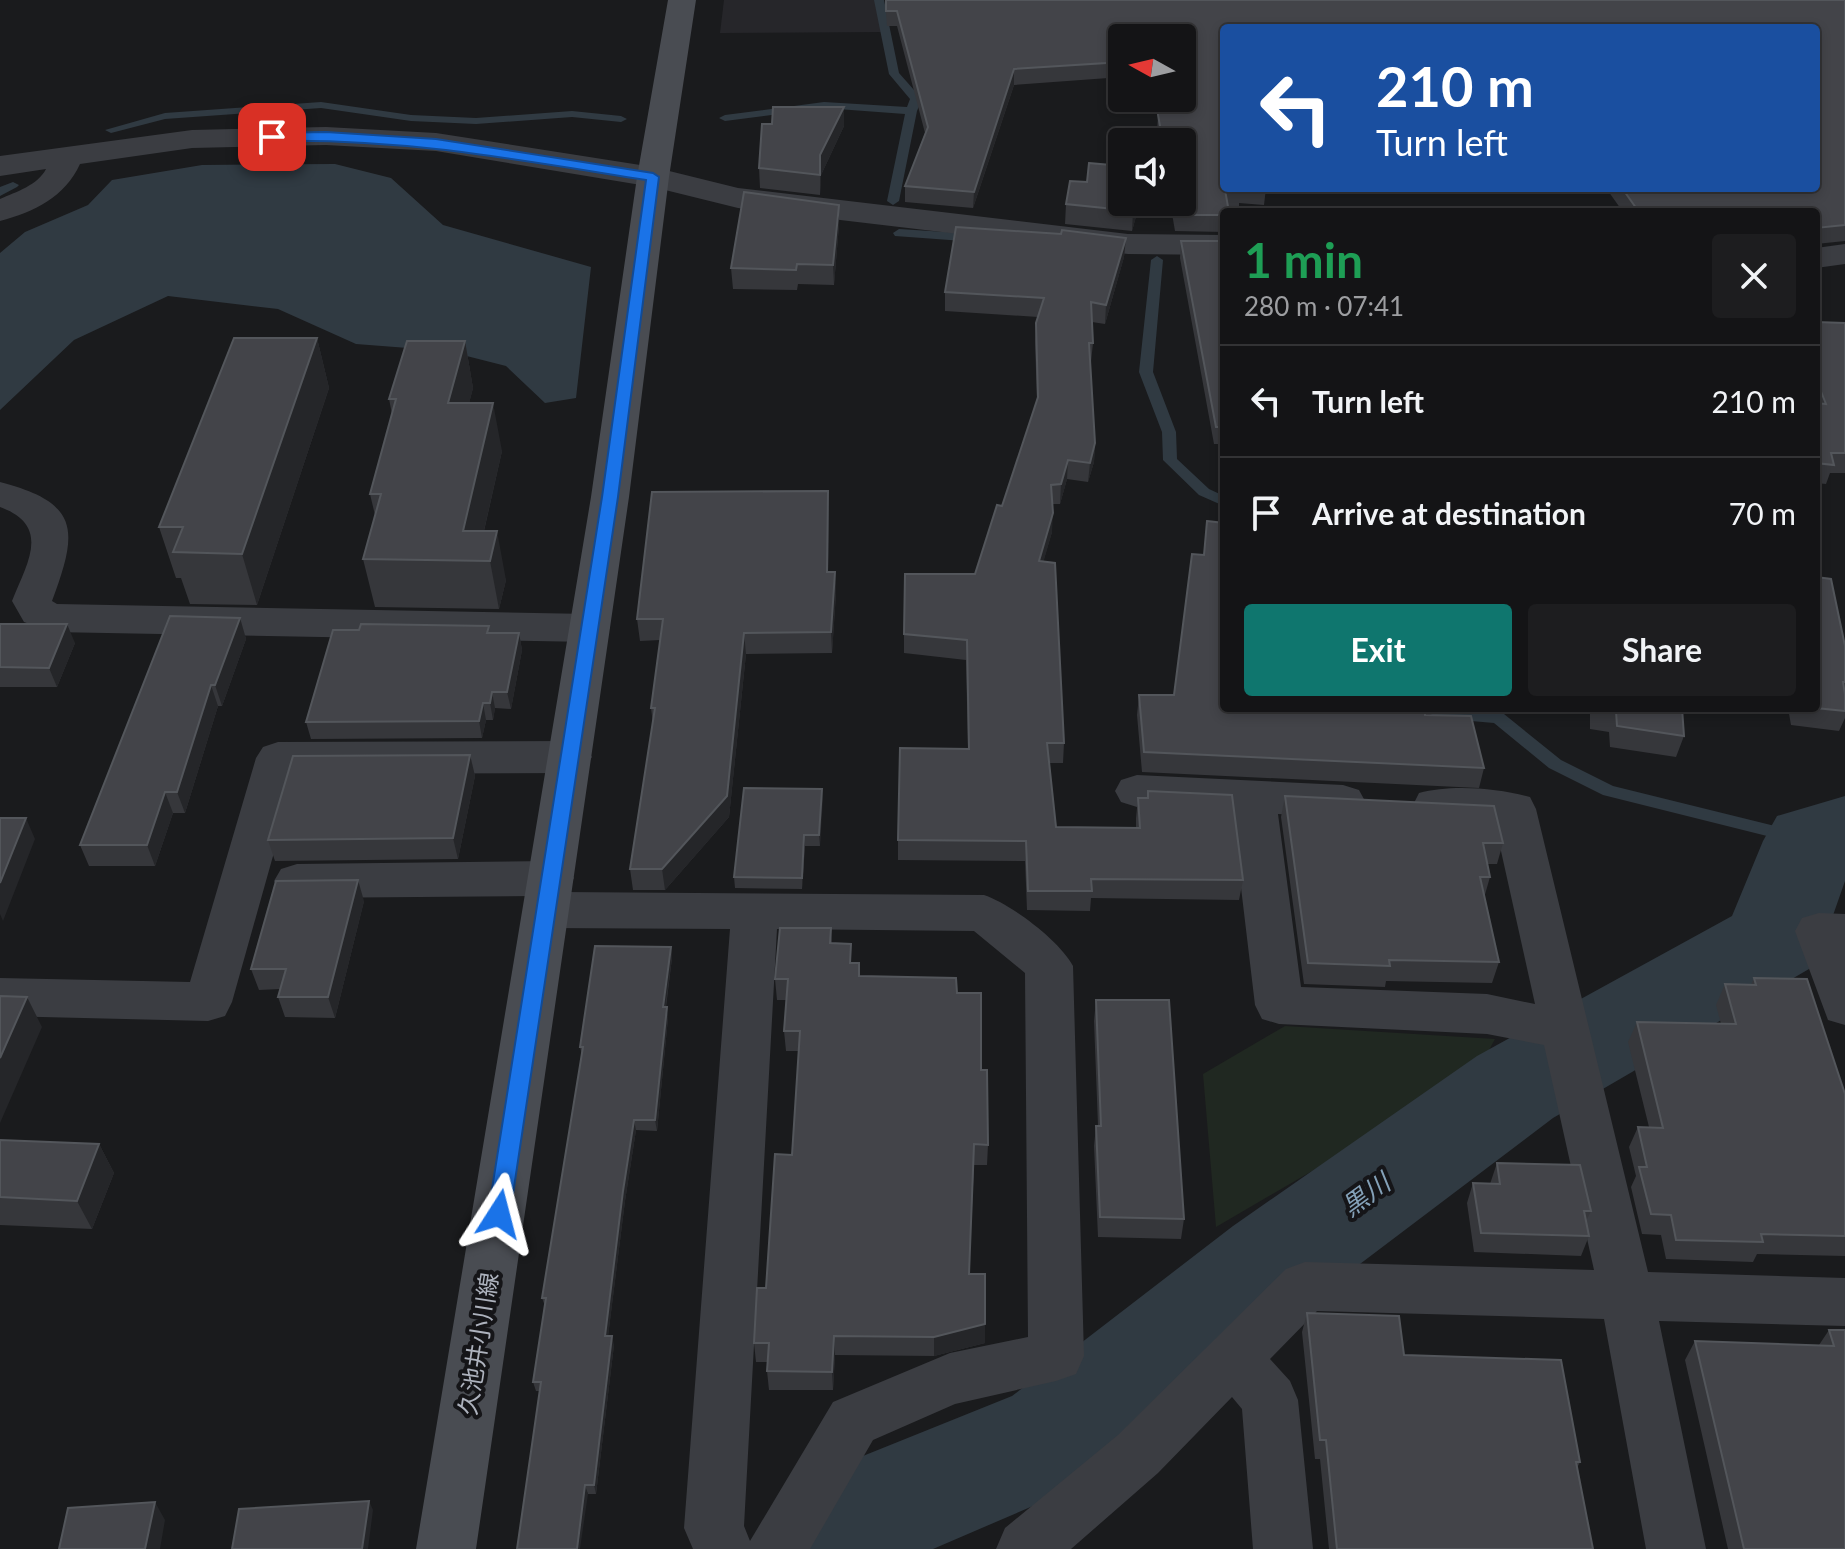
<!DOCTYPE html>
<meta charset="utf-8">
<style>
body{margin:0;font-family:Lato,"Noto Sans JP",sans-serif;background:#1d1d1f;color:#f1f3f6;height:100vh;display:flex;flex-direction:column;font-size:30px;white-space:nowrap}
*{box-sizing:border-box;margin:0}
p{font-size:26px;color:#9d9ea1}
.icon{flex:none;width:44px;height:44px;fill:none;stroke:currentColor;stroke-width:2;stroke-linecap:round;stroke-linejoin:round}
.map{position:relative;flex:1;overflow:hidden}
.sheet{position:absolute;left:1220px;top:208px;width:600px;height:504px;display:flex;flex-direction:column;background:#141416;border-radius:8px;box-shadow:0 4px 12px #0003,0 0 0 2px #333335}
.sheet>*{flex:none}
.guide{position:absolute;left:1220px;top:24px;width:600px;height:168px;border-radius:8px;box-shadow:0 4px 12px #0003,0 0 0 2px #333335;background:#1a4fa0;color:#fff;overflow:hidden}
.needle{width:52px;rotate:278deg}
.controls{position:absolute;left:1108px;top:24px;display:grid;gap:16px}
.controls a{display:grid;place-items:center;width:88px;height:88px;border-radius:8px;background:#141416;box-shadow:0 4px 12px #0003,0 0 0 2px #333335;font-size:40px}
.pin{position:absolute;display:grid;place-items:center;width:68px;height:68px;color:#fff;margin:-34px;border-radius:16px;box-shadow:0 4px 12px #0006}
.me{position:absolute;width:88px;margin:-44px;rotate:9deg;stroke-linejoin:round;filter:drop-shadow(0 0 6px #0008)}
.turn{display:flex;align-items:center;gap:28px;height:168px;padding:0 24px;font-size:36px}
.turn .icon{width:104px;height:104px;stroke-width:2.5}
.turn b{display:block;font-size:56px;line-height:68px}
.round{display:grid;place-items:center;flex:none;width:84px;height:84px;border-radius:8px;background:#1d1d1f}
.head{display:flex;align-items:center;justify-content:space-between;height:136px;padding:0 24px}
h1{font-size:48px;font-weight:700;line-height:60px;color:#1e9e55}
.cta{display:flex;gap:16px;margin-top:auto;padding:16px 24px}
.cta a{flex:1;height:92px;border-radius:8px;background:#0f766e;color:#fff;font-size:32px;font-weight:700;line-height:92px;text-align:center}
.cta a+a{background:#1d1d1f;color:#f1f3f6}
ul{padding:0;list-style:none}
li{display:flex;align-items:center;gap:24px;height:112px;padding:0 24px;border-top:2px solid #333335}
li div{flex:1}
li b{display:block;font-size:30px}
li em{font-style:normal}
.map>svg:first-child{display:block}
</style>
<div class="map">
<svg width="1845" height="1549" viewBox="0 0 1845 1549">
<rect width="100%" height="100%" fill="#1a1b1d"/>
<path fill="#26262a" d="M724,0h155l6,32 -165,1z"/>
<path fill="#202821" d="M1285,1026l210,13 -20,37 -259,151 -13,-153z"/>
<path fill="#303a42" d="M335,164l56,14 52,47 148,42 -15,131 -31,5 -39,-37 -59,-15 -91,-7 -78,-35 -110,-13 -94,44 -74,70v-157l25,-21 63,-27 24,-25 90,-15z"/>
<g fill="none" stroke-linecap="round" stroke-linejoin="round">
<path fill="#303a42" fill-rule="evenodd" d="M874,0h10l15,73 23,26 -5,12 -18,90 -6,4 -6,-4 18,-87 -81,-6 -99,13 -6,-3 6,-3 99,-13 83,5 3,-8 -21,-25z
M321,102l90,13 65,3 96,-7 49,5 6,3 -6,3 -49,-5 -96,7 -65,-3 -90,-13 -156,11 -54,14 -6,-3 60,-17z
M13,182l6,3 -2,2 -17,9v-9z
M899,229l78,5 6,4 -6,4 -82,-6 -2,-3z
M1157,256l6,4 -10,112 23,60 1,27 32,30 15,7v10l-25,-11 -36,-35 -1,-28 -23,-60 12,-112z
M1421,708l83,6 57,46 52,26 198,49 6,2 2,4 -2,4 -6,2 -208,-52 -54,-27 -55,-45 -57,-5z"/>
<path fill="#303a42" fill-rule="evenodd" d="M1845,796v85l-21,60 -15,28 -256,149 -238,180 -217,180 -165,71h-132l19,-44 23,-41 169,-68 221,-170 244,-170 255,-140 31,-75 14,-25z"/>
<path fill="#3b3d42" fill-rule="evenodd" d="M326,127l110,6 217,34 85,21 390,46 96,1v20l-96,-1 -390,-46 -85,-21 -217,-36 -110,-6 -134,3 -112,16c-15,33 -46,48 -80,57v-22c16,-7 38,-14 46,-30l-46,7v-20l192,-26z
M1845,244v20l-29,4v-20z
M0,482c81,21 78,49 52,119l5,3 532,10 15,4 6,10 -6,10 -15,4 -537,-10 -28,-10 -12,-21c15,-38 40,-75 -12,-94z
M570,741l15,5 7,11 -7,11 -15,5 -274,1 -64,228 -7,14 -17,5 -208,-5v-38l190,4 66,-224 7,-11 15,-5z
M1137,775l206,10 16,5 6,11 -6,11 -16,5 -65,-3 23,173 186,7 48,10 -40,-180 -60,-3 -16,-4 -6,-12 6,-12c32,-9 79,-5 111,4l6,12 112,463 197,6v48l-186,-5 47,228h-60l-42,-230 -287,-8 -47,48 20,22 8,19 15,149h-60l-11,-140 -10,-12 -74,76 -87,76h-75l9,-21 113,-93 168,-166 19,-7 289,8 -50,-225 -57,-11 -208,-10 -17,-5 -7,-14 -23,-193 -95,-5 -16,-5 -6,-11 6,-11z
M551,861l16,5 7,12 -7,12 -6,2 423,3c27,9 76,46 89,71l11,390 -8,18 -20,7 -101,23 -82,36 -63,109h-117l-9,-21 46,-599 -184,-1 -17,-5 -6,-13 6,-13 6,-1 -238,2 -16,-5 -7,-12 7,-12 16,-5zM777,929l197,2 51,42 3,364 -78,16 -117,49 -83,139 -6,-15z
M1819,913l26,1v111l-17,-5 -33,-89 7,-13z"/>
<path fill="#494c52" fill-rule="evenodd" d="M668,0h28l-27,177 -40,320 -153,1052h-60l175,-1052 46,-320z"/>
</g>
<path fill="#36373b" d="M885,0h960v241l-29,3v-32h-193l-17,-24h210v-160h-592v160h42l-2,17 -25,-2v5l-11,-1 -4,5v20l-49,-1 -5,-29h12v-60h-23l-2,-10 2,-34 23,-60h-60v39l-108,8 -41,123 -68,-6v-16l20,-53 -28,-107h-10z
M844,107v19l-23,49 -1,20 -60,-7 -1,-20 13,-44z
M1140,202l-8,29 -67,-7 1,-20z
M839,225l-5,60 -36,-1 -1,6 -64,-1 -2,-21z
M1126,238l-2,19 -19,67 -13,-2 1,21 -2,19h-1l5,81 -1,19 -6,20 -21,-3 -7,25h-8v28l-9,30 21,181 -1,20h-14l7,64 80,1v-10l2,-20h9l1,-7 95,89 -4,20 -148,-2 -1,13 -63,-1 -2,-49 -127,-1v-20l70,-91 -2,-89 -62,-7v-19l71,-60 27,-68 35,-105 -2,-59 1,-19 2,-6 -93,-6v-19z
M1181,241h43v203h-10l-34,-186z
M1816,322l29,1v150h-15l-4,11 -10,-1z
M317,338l12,50 -72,217 -67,-1 -9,-26h-5l-17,-51z
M465,341l8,47 -4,15 33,48 -18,80 22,49 -7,29 -124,-2 -12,-48 12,-44 -5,-21 22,-80 -3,-15z
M829,512l-1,60h7l1,21 -4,60 -86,1 -17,163 -64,73h-32l-3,-21 23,-145 -2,-16 9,-68 -20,1 -3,-22z
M240,618l6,21 -24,67h-4l-33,107h-12l-18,53h-66l-9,-21z
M0,624l75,19 -18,44h-57z
M490,633h29l3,17 -11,59 -16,-1 -2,12h-7l-4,18 -171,1 -5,-17z
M1845,646v72l-6,13 -48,-6 -3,-17h28z
M1139,695l85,13 201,7 59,53 -5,20 -337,-16 -5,-57z
M1590,708h92l2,28 -8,21 -66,-10 -1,-15 -19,-3z
M470,755l5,21 -17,83 -183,2 -7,-21z
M822,789l-2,57h-15l-3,43 -67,-1 -1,-11z
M1285,796l218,47 -6,21h-10l3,13 -6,21 15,64 -7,21 -106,-2 -1,6 -81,-3 -23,-167z
M364,901l-29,117 -50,-1 -7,-20 2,-8 -21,1 -8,-21z
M831,928l1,15 19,1v19h8l1,13 97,17 24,77 7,75 -1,20h-13l-5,109 16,50v19l-51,13 -99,-1 -2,35h-64l-2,-19 1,-9h-12l-2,-19 12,-55 26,-133 7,-104h-13l-2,-20 2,-31h-9l-2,-21z
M671,947l1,11 -6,49 2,11 -11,113 -21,-1 -11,71 -17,135 6,9 -18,149h-8l-48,-103h-4l-3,-9 12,-76 -3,-8 40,-243 -2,-8z
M1754,978l91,116v162l-88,-2 -4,8 -87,-3 -5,-24 -19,-1 -11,-47 5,-11 -7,-29 9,-20h11l-21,-85 9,-20 84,2 -5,-19 9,-21 26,1z
M1096,1000l88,219 -3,20 -83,-2 -4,-91 2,-20h2l-4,-105z
M0,1140l99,4 15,29 -22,56 -92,-4z
M1497,1163l94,48 -5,10 3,15 -8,20 -107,-4 -7,-49 6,-20 17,1z
M1307,1313l97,42 176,107 -3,6 16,81h-264l-9,-90h-5l-13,-127z
M1829,1330h16v219h-117l-43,-189 10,-19 124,4z"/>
<path fill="#252629" d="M1014,69v16l-41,123 1,-16z
M844,107v19l-23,49 -1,20v-40z
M1136,202h4l-8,29 1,-20z
M839,205v20l-5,60 -1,-20z
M1126,238l-2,19 -19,67 1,-19z
M317,338l12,50 -72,217 -15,-51z
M465,341l8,47 -16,63 -9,-48z
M493,403l9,48 -25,110 -14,-30z
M1095,443l-1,19 -6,20 2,-19z
M1068,460l-1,19 -7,25 1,-20z
M828,491l1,21 -1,81 -1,-21z
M1053,513l-1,19 -14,49 1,-20z
M497,531l9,49 -7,29 -9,-48z
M835,572l1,21 -4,60 -1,-21z
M240,618l6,21 -24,67 -7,-21z
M67,624l8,19 -18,44 -8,-19z
M519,633l3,17 -11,59 -4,-17z
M744,633l2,21 -17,163 -64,73 -3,-21z
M211,685l7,21 -33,107 -8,-21z
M492,692l3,16 -2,12 -3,-17z
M483,703l3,17 -4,18 -3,-17z
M470,755l5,21 -17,83 -5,-21z
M822,789l1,10 -3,47 -1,-11z
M165,792l8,21 -18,53 -8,-21z
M26,818l9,21 -32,82 -3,-7v-31z
M804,835l1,11 -3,43v-11z
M358,880l6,21 -29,117 -7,-21z
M671,947l1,11 -8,60 -1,-11z
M27,997l15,30 -42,96v-65z
M667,1007l1,11 -11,113 -2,-11z
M634,1120l2,10 -11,71 -18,144 -2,-9 18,-145z
M99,1144l15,29 -22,56 -15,-28z
M985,1324v19l-51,13v-19z
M612,1336l2,9 -18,149 -2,-9z
M834,1336l1,19 -2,35 -1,-18z
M585,1485l3,9 -8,55h-3z
M369,1501l4,9 -5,39h-6z
M155,1502l10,18 -5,29h-15z"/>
<path fill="#434449" stroke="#53565b" stroke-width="2" d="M886,0h959v225l-29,3v-16h-177l-17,-24h194v-160h-592v160h17v3l-16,-1 4,22h-5v3h-47l-3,-13h8v-60h-19l-5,-27 1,-17h23v-60h-60v24l-108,7 -40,123 -69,-6 23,-59 -31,-116h-11z
M773,107h71l-24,48v20l-61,-7 3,-44h10z
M1089,163l33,3v36h14l-3,9 -67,-7 4,-23 17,1z
M744,192l95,13 -6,60 -36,-1 -1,6 -65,-2z
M956,227l105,7 1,-4 64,8 -20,67 -15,-3 2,41h-4l6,100 -5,20 -22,-3 -7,24 -10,1 2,28 -14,48 16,2 9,180h-17l9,84 84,1 -2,-30h10v-7l84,4 11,85 -152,-1 1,12h-64l-2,-50 -128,-1 2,-92 69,1 -2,-109 -63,-6 1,-60h70l22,-69 5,1 36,-109 -2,-74 8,-25 -99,-6z
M1181,241h43v186h-8z
M1816,322l29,1v130h-14l3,12 -18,-2v-60l10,1 -10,-25z
M234,338h83l-75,216 -69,-2 10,-25h-24z
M407,341h58l-17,62h45l-30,128h34l-7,30 -127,-2 18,-65h-11l26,-95h-7z
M828,491l-1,81h8l-4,60 -87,1 -17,163 -65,73h-32l25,-161h-4l12,-89h-26l15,-127z
M1207,521l17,2v185h200l1,7 46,1 13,52 -340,-16 -5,-57h35l18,-141 12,1z
M1816,577l15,2 14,67v36h-2l2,12v17l-29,-3z
M170,616l70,2 -25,67h-4l-34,107h-12l-18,53h-67z
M0,624h67l-18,44 -49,-1z
M361,624l128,2 -2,7h32l-12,59h-15l-2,11h-7l-4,18 -173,1 27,-92h26z
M1597,708h85l2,28 -67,-10 -1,-15z
M470,755l-17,83 -185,2 25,-84z
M744,788l78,1 -3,46h-15l-2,43 -68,-1z
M1285,796l209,10 9,37h-20l7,34h-10l19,85 -110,-2 1,6 -82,-3z
M0,818h26l-26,65z
M358,880l-30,117h-50l8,-28h-35l25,-88z
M780,928h51l-1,15 21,1 -1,19h9v13l97,2 1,15h24v77h6l1,75 -14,-1 -5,130h16v50l-51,13 -100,-1 -2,36 -65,-1 2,-28h-15l3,-55h9l9,-134 17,1 8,-124h-16l4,-52h-13z
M595,946l76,1 -8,60h4l-12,113h-21l-11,71 -18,145h7l-18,149h-9l-8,64h-60l24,-167h-8l13,-84h-4l41,-251h-3z
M1754,978l53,1 38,115v142l-84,-2 2,8 -87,-2 -5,-25 -20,-1 -12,-47h8l-9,-40 25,1 -26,-106 99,2 -11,-40 31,1z
M0,996l27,1 -27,61z
M1096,1000h73l15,219 -84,-2 -4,-91h5z
M0,1140l99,4 -22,57 -77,-4z
M1497,1163l83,2 11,46h-7l5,25 -108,-3 -8,-50 27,1z
M1307,1313l92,3 5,39 157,5 19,102h-4l17,87h-256l-11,-109h-6z
M1829,1330h16v219h-101l-49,-208 139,5z
M369,1501l-7,48h-130l7,-40z
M155,1502l-10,47h-86l9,-41z"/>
<path fill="#1a73e8" stroke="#114b97" stroke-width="2" d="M326,132l110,7 217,34 6,4 -41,320 -108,717 -3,6 -8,3 -8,-3 -3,-6 114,-717 44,-317c-127,-20 -244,-42 -374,-39l-6,-4 6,-4z"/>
<g text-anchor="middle" stroke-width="8" stroke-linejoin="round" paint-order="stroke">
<g font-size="24" fill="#adb2bd" stroke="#151518">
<text transform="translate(479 1344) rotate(-81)" y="8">久池井小川線</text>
</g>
<g font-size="26" font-style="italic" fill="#84a1b8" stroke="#151518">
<text transform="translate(1366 1195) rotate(-36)" y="9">黒川</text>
</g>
</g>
</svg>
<div class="controls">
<a><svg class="needle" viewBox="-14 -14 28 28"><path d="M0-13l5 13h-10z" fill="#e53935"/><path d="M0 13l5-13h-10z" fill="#9d9ea1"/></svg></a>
<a><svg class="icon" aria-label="sound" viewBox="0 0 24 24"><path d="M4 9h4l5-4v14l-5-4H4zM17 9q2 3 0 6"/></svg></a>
</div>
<div class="pin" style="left:272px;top:137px;background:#d93025"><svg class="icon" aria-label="arrive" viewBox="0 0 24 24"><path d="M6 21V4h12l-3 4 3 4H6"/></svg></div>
<svg class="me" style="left:499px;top:1214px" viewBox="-20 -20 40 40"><path d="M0-17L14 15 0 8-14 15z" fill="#1a73e8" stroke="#fff" stroke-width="4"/></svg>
<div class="guide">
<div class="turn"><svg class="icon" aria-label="left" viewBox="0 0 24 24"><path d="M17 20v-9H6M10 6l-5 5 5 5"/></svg><div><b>210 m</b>Turn left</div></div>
</div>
<section class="sheet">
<div class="head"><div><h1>1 min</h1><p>280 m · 07:41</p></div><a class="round"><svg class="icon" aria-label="close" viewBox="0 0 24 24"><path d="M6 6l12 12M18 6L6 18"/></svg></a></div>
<ul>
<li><svg class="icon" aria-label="left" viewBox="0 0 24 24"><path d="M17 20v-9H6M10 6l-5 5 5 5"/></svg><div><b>Turn left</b></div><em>210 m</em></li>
<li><svg class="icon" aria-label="arrive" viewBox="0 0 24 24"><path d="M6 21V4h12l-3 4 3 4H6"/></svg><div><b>Arrive at destination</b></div><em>70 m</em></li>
</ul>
<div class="cta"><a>Exit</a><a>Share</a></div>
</section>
</div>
